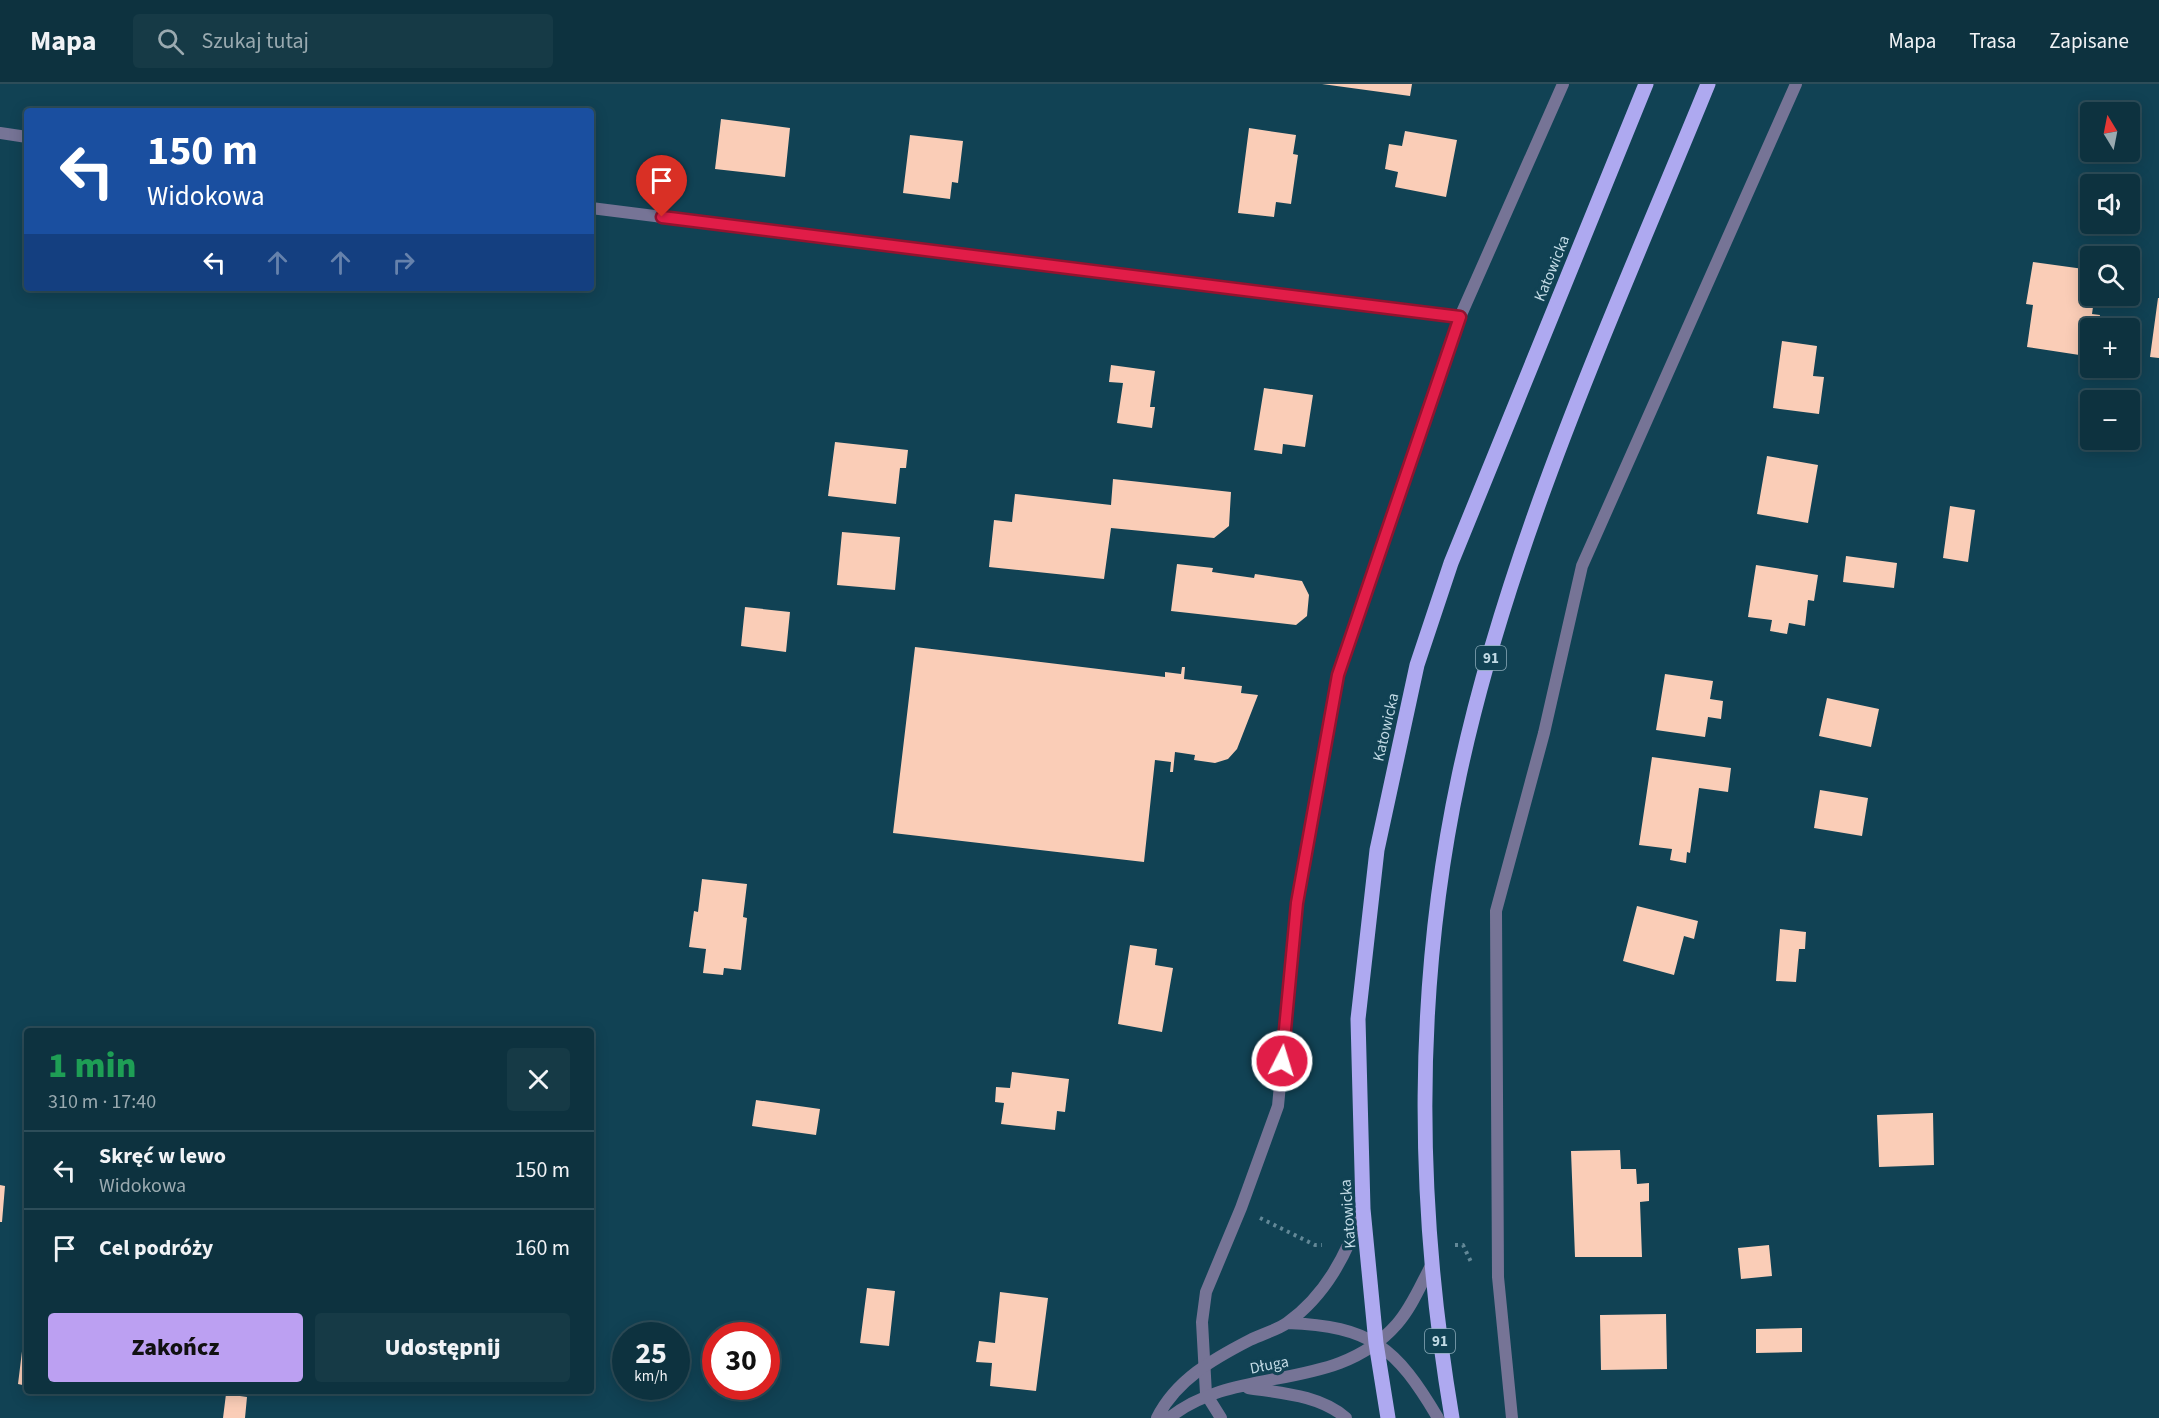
<!DOCTYPE html>
<html lang="pl">
<meta charset="utf-8">
<style>
body{margin:0;font-family:"Source Sans 3",sans-serif;background:#163a46;color:#f1f3f6;height:100vh;display:flex;flex-direction:column;font-size:22px;white-space:nowrap}
*{box-sizing:border-box;margin:0}
p{font-size:20px;color:#9aaab0}
.icon{flex:none;width:33px;height:33px;fill:none;stroke:currentColor;stroke-width:2;stroke-linecap:round;stroke-linejoin:round}
.map{position:relative;flex:1;overflow:hidden}
.drawer{position:absolute;left:24px;top:944px;width:570px;height:366px;display:flex;flex-direction:column;background:#0d323f;border-radius:6px;box-shadow:0 3px 15px #0003,0 0 0 2px #2d4d59}
.drawer>*{flex:none}
.guide{position:absolute;left:24px;top:24px;width:570px;height:183px;border-radius:6px;box-shadow:0 3px 15px #0003,0 0 0 2px #2d4d59;background:#1a4fa0;color:#fff;overflow:hidden}
.needle{width:39px;rotate:350deg}
.controls{position:absolute;left:2080px;top:18px;display:grid;gap:12px}
.controls a{display:grid;place-items:center;width:60px;height:60px;border-radius:6px;background:#0d323f;box-shadow:0 3px 15px #0003,0 0 0 2px #2d4d59;font-size:30px}
.speed{position:absolute;left:612px;top:1238px;display:flex;gap:12px;font-size:30px;font-weight:700;text-align:center}
.speed>*{display:grid;place-content:center;width:78px;height:78px;border-radius:50%;background:#0d323f;box-shadow:0 3px 15px #0003,0 0 0 2px #2d4d59;line-height:1}
.speed small{font-size:15px;font-weight:400}
.speed .limit{border:9px solid #d22;background:#fff;color:#111}
.pin{position:absolute;display:grid;place-items:center;width:51px;height:51px;color:#fff;margin:-62px -26px;border-radius:50% 50% 50% 0;rotate:-45deg;box-shadow:0 0 6px #0007}
.pin .icon{rotate:45deg}
.me{position:absolute;width:66px;margin:-33px;rotate:5deg;stroke-linejoin:round;filter:drop-shadow(0 0 4px #0008)}
.turn{display:flex;align-items:center;gap:21px;height:126px;padding:0 24px;font-size:27px}
.turn .icon{width:78px;height:78px;stroke-width:2.5}
.turn b{display:block;font-size:42px;line-height:51px}
.lanes{display:flex;align-items:center;height:57px;padding:0 24px;background:#0003;justify-content:center;gap:30px;direction:ltr}
.lanes .off{opacity:.35}
.round{display:grid;place-items:center;flex:none;width:63px;height:63px;border-radius:6px;background:#163a46}
.overview{display:flex;align-items:center;justify-content:space-between;height:102px;padding:0 24px}
h1{font-size:36px;font-weight:800;line-height:45px;color:#1e9e55}
.primary-button{display:flex;gap:12px;margin-top:auto;padding:12px 24px}
.primary-button a{flex:1;height:69px;border-radius:6px;background:#bca0f2;color:#111;font-size:24px;font-weight:800;line-height:69px;text-align:center}
.primary-button a+a{background:#163a46;color:#f1f3f6}
ul{padding:0;list-style:none}
li{display:flex;align-items:center;gap:18px;height:78px;padding:0 24px;border-top:2px solid #2d4d59}
li div{flex:1}
li b{display:block;font-size:22px}
li em{font-style:normal}
header{display:flex;align-items:center;gap:36px;box-sizing:border-box;height:84px;padding:0 30px;background:#0d323f;border-bottom:2px solid #2d4d59}
header strong{font-size:28px}
nav{display:flex;gap:33px;margin-inline-start:auto;font-size:21px}
.search{width:420px;height:54px;background:#163a46;display:flex;align-items:center;gap:15px;box-sizing:border-box;padding:0 21px;border-radius:6px;color:#9aaab0;font-size:22px}
.map>svg:first-child{display:block}
</style>
<header>
<strong>Mapa</strong>
<div class="search"><svg class="icon" aria-label="search" viewBox="0 0 24 24"><circle cx="10" cy="10" r="6"/><path d="M15 15l6 6"/></svg>Szukaj tutaj</div>
<nav><a>Mapa</a><a>Trasa</a><a>Zapisane</a></nav>
</header>
<div class="map">
<svg width="2159" height="1334" viewBox="0 0 2159 1334">
<rect width="100%" height="100%" fill="#114254"/>
<path fill="#facdb7" d="M1322,0h90l-2,12z
M721,35l69,9 -5,49 -70,-8z
M1249,44l47,7 -3,19 5,1 -7,49 -15,-2 -2,15 -36,-4z
M1405,47l52,9 -11,57 -51,-10 3,-15 -13,-3 4,-25 13,2z
M910,51l53,6 -5,42 -6,-1 -2,17 -47,-6z
M2033,178l58,8 -5,36 7,1 -1,7 8,1 -2,10 -8,-1 -4,32 -59,-9 6,-42 -7,-1z
M2158,214h1v60l-9,-1z
M1782,257l35,5 -4,30 11,1 -5,37 -46,-6z
M1111,281l44,6 -5,36h5l-3,21 -35,-5 6,-40 -14,-1z
M1264,304l49,7 -8,52 -22,-3 -1,10 -28,-4z
M835,358l73,8 -2,18h-6l-4,36 -68,-8z
M1767,372l51,9 -10,58 -51,-9z
M1113,395l118,13 -2,34 -15,12 -103,-10 -7,51 -115,-12 5,-47 18,2 3,-28 96,11z
M1950,422l25,4 -7,52 -25,-4z
M842,448l58,5 -5,53 -58,-5z
M1846,472l51,7 -3,25 -51,-6z
M1177,480l36,4 -1,4 42,6 1,-4 47,7 7,14 -2,21 -11,9 -125,-14z
M1756,481l62,10 -4,26 -6,-1 -3,26 -16,-3 -2,11 -17,-3 2,-11 -24,-3z
M745,523l45,5 -4,40 -45,-6z
M915,563l250,30v-5l16,2 1,-7h3l-1,12 58,7 -1,7 17,2 -21,54 -9,10 -13,4 -21,-3 1,-5 -20,-3 -2,20h-3l1,-10 -16,-2 -11,102 -251,-29z
M1665,590l48,7 -3,18 13,2 -2,18 -13,-2 -3,20 -49,-7z
M1827,614l52,11 -8,38 -52,-11z
M1652,673l79,11 -3,24 -29,-4 -9,65 -3,-1 -1,11 -16,-3 2,-11 -33,-4z
M1820,706l48,8 -6,38 -48,-8z
M702,795l45,5 -4,33 4,1 -6,52 -17,-2 -1,7 -20,-2 3,-24 -17,-2 5,-36 4,1z
M1637,822l61,15 -4,18 -10,-3 -10,39 -51,-14z
M1780,845l26,3 -1,17h-6l-3,33 -20,-1z
M1130,861l27,4 -2,16 18,3 -11,64 -44,-8z
M1012,988l57,7 -4,33 -8,-1 -2,19 -54,-6 3,-21 -9,-1 1,-15 14,1z
M756,1016l64,9 -4,26 -64,-9z
M1933,1029l1,52 -55,2 -2,-52z
M1620,1066l1,19h15l1,15 12,-1v18l-9,1 2,55h-67l-4,-106z
M0,1101l5,1 -3,36h-2z
M1769,1161l3,31 -31,3 -3,-31z
M867,1204l28,3 -6,55 -29,-3z
M1000,1208l48,6 -12,93 -46,-5 2,-23 -16,-1 3,-21 16,2z
M1666,1230l1,55 -66,1 -1,-55z
M1802,1244v24l-46,1v-24z
M24,1251l3,1v50l-9,-2z
M226,1310l21,3 -2,21h-22z"/>
<g fill="none" stroke-linecap="round" stroke-linejoin="round">
<path stroke="#638897" stroke-width="4" stroke-dasharray="3 4.5" stroke-linecap="butt" d="M1260,1134l55,27h7
M1455,1161h8l9,19"/>
<path stroke="#767496" stroke-width="12" d="M0,49l27,4
M591,124l869,109
M1221,1334l-15,-24 -4,-72 4,-30 35,-84 37,-102 19,-203 41,-228 122,-358 103,-233
M1512,1334l-14,-141 -2,-366 48,-178 38,-167 214,-482"/>
<path stroke="#767496" stroke-width="12" d="M1287,1239c84,3 109,24 151,95
M1248,1304c33,5 72,7 98,30
M1157,1334c19,-38 56,-59 93,-78 12,-6 27,-10 37,-17 39,-28 60,-69 75,-113
M1169,1334c69,-55 166,-23 228,-94 15,-17 24,-40 35,-60"/>
<path stroke="#aea9f0" stroke-width="15" d="M1388,1334l-12,-75 -13,-134 -5,-190 19,-169 40,-185 34,-102 195,-479
M1452,1334c-36,-212 -38,-431 7,-642 51,-239 157,-467 249,-692"/>
</g>
<g fill="none" stroke-linecap="round" stroke-linejoin="round">
<defs>
<path id="route" d="M662,133l798,100 -122,358 -41,228 -15,158"/>
</defs>
<use href="#route" stroke="#92132f" stroke-width="15"/>
<use href="#route" stroke="#e11d48" stroke-width="10"/>
</g>
<g text-anchor="middle" stroke-width="6" stroke-linejoin="round" paint-order="stroke">
<g fill="#114254" stroke="#8dacba" stroke-width="1.5">
<rect x="1476" y="562" width="30" height="24" rx="4.5"/>
<rect x="1425" y="1245" width="30" height="24" rx="4.5"/>
</g>
<g font-size="15" font-weight="bold" fill="#c2dae5">
<text x="1491" y="579">91</text>
<text x="1440" y="1262">91</text>
</g>
<g font-size="16" fill="#c2dae5" stroke="#114254">
<text transform="translate(1551 184) rotate(-68)" y="6">Katowicka</text>
<text transform="translate(1385 643) rotate(-77)" y="6">Katowicka</text>
<text transform="translate(1347 1130) rotate(-94)" y="6">Katowicka</text>
<text transform="translate(1269 1280) rotate(-11)" y="6">Długa</text>
</g>
</g>
</svg>
<div class="controls">
<a><svg class="needle" viewBox="-14 -14 28 28"><path d="M0-13l5 13h-10z" fill="#e53935"/><path d="M0 13l5-13h-10z" fill="#9aaab0"/></svg></a>
<a><svg class="icon" aria-label="sound" viewBox="0 0 24 24"><path d="M4 9h4l5-4v14l-5-4H4zM17 9q2 3 0 6"/></svg></a>
<a><svg class="icon" aria-label="search" viewBox="0 0 24 24"><circle cx="10" cy="10" r="6"/><path d="M15 15l6 6"/></svg></a>
<a>+</a>
<a>−</a>
</div>
<div class="speed"><div>25<small>km/h</small></div><div class="limit">30</div></div>
<div class="pin" style="left:662px;top:133px;background:#d93025"><svg class="icon" aria-label="arrive" viewBox="0 0 24 24"><path d="M6 21V4h12l-3 4 3 4H6"/></svg></div>
<svg class="me" style="left:1282px;top:977px" viewBox="-20 -20 40 40"><circle r="17" fill="#e11d48" stroke="#fff" stroke-width="3"/><path d="M0-11L8 9 0 5-8 9z" fill="#fff"/></svg>
<div class="guide">
<div class="turn"><svg class="icon" aria-label="left" viewBox="0 0 24 24"><path d="M17 20v-9H6M10 6l-5 5 5 5"/></svg><div><b>150 m</b>Widokowa</div></div>
<div class="lanes"><svg class="icon" aria-label="left" viewBox="0 0 24 24"><path d="M17 20v-9H6M10 6l-5 5 5 5"/></svg><svg class="icon off" aria-label="ahead" viewBox="0 0 24 24"><path d="M12 20V5M6 11l6-6 6 6"/></svg><svg class="icon off" aria-label="ahead" viewBox="0 0 24 24"><path d="M12 20V5M6 11l6-6 6 6"/></svg><svg class="icon off" aria-label="right" viewBox="0 0 24 24"><path d="M7 20v-9h11M14 6l5 5-5 5"/></svg></div>
</div>
<section class="drawer">
<div class="overview"><div><h1>1 min</h1><p>310 m · 17:40</p></div><a class="round"><svg class="icon" aria-label="close" viewBox="0 0 24 24"><path d="M6 6l12 12M18 6L6 18"/></svg></a></div>
<ul>
<li><svg class="icon" aria-label="left" viewBox="0 0 24 24"><path d="M17 20v-9H6M10 6l-5 5 5 5"/></svg><div><b>Skręć w lewo</b><p>Widokowa</p></div><em>150 m</em></li>
<li><svg class="icon" aria-label="arrive" viewBox="0 0 24 24"><path d="M6 21V4h12l-3 4 3 4H6"/></svg><div><b>Cel podróży</b></div><em>160 m</em></li>
</ul>
<div class="primary-button"><a>Zakończ</a><a>Udostępnij</a></div>
</section>
</div>
